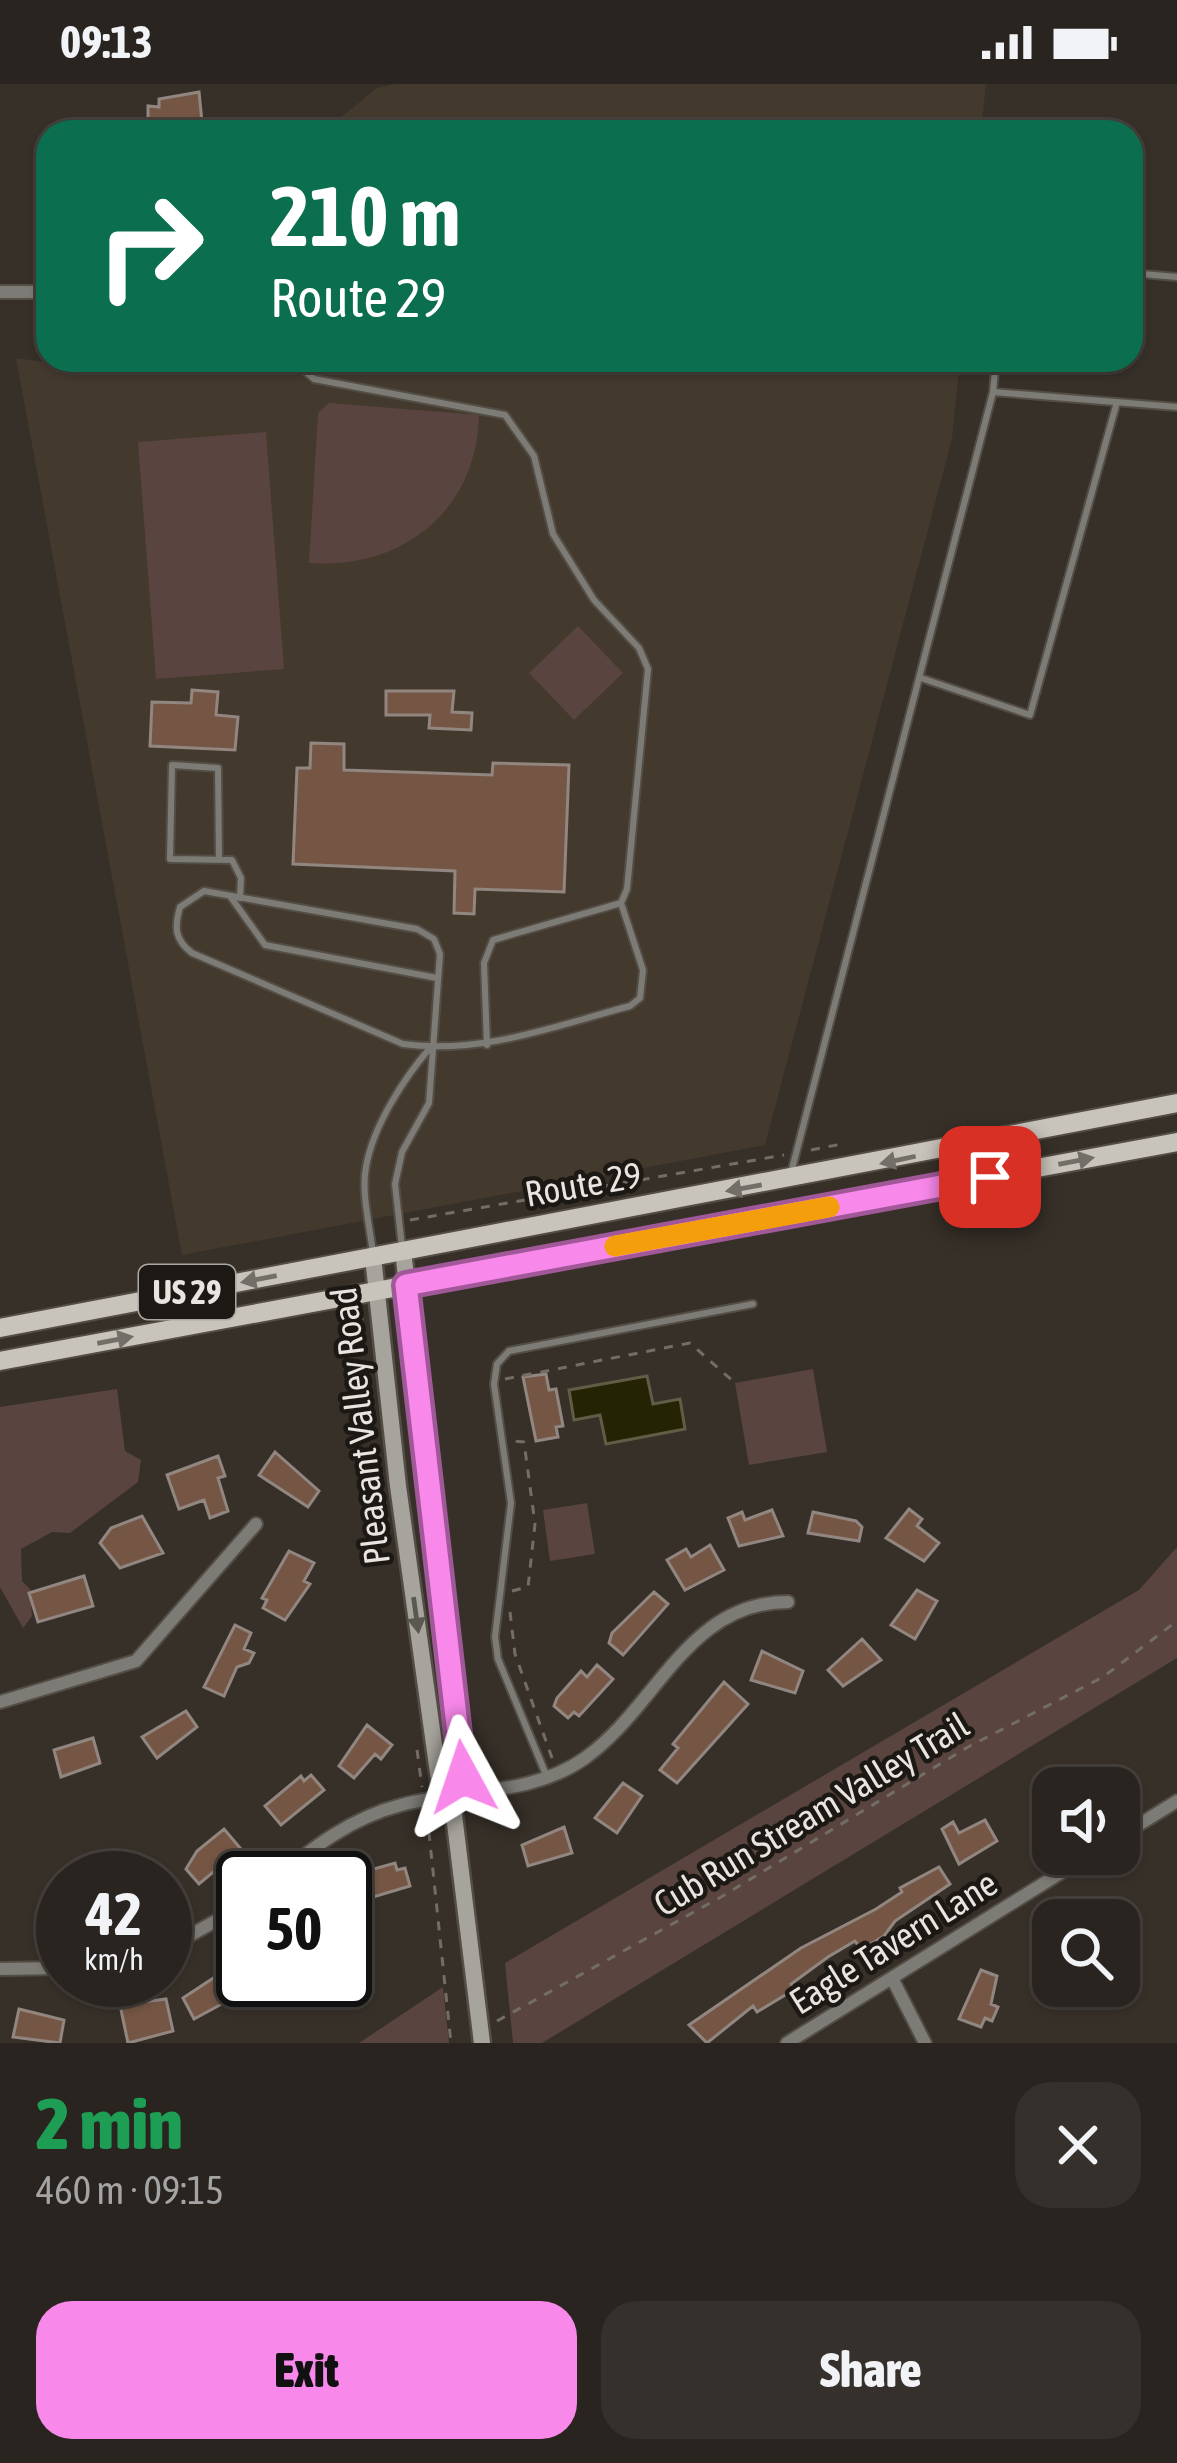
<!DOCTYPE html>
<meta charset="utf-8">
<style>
body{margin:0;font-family:"Asap Condensed",sans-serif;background:#35302c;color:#f1f3f6;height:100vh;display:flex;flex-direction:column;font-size:45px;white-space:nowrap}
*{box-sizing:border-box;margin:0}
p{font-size:39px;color:#a5a4a4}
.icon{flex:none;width:66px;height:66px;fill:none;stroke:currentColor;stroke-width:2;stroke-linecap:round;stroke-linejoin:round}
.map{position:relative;height:1959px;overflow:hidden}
.drawer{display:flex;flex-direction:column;background:#29241f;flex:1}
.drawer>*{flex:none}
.top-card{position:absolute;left:36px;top:36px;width:1107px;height:252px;border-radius:36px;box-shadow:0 3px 9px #0004,0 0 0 3px #45413d;background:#0b6e4f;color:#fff;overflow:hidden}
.fabs{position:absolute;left:1032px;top:1683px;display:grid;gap:24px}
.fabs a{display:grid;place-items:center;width:108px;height:108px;border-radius:24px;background:#29241f;box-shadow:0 3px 9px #0004,0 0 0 3px #45413d;font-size:60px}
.speed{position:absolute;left:36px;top:1767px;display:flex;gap:24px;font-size:60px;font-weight:700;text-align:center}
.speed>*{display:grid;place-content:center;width:156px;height:156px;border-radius:50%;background:#29241f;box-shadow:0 3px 9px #0004,0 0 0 3px #45413d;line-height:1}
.speed small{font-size:30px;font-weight:400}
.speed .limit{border:6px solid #111;border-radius:18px;background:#fff;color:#111}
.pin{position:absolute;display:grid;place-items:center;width:102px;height:102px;color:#fff;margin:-51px;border-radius:24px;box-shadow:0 6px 18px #0006}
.me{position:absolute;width:132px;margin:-66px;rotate:355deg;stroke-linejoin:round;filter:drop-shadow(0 0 9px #0008)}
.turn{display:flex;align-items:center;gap:42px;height:252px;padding:0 36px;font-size:54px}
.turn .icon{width:156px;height:156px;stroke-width:2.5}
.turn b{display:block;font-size:84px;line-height:102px}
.round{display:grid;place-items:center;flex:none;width:126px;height:126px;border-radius:36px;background:#35302c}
.summary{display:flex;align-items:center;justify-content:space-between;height:204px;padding:0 36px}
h1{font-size:72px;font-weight:800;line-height:90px;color:#1e9e55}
.action{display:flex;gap:24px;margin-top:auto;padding:24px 36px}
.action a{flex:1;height:138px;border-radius:36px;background:#f888ea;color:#111;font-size:48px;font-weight:800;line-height:138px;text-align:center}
.action a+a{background:#35302c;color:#f1f3f6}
.status{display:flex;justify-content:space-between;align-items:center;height:84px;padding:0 60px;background:#29241f;direction:ltr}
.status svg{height:33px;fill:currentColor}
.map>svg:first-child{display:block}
</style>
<div class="status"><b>09:13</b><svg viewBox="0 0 49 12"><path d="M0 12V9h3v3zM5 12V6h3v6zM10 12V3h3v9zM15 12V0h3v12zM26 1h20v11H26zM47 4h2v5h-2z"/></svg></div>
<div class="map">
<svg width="1177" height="1959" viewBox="0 0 1177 1959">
<rect width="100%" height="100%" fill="#373029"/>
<path fill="#44392d" d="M394,0h592l-5,48h-658l54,-44z
M16,274l83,12 8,-10h853l-8,79 -187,706 -583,110z"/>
<path fill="#594440" d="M329,319l150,12c-2,96 -77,155 -170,148l9,-150z
M266,348l18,237 -128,10 -18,-237z
M578,542l45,47 -49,47 -45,-47z
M813,1285l14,83 -78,13 -14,-82z
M117,1305l8,62 16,9 -3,22 -68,51 -18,-1 -31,17 1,32 8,8 2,27 -9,12 -23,-41v-180z
M587,1419l8,51 -45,7 -7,-51z
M1177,1463v111l-635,385h-29l-8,-80 634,-373z
M443,1903l6,56h-90z"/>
<path fill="#242304" stroke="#5f5d46" stroke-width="3" d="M647,1292l6,28 27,-5 5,30 -79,15 -6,-29 -26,5 -5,-30z"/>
<path fill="#755645" stroke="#918680" stroke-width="3" d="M199,8l4,40 -55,-8v-18l11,1v-8z
M192,606l26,2 -2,23 22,2 -3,33 -85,-4 2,-44 39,1z
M386,607h68l-2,21 20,1 -1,17 -42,-2 1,-13h-44z
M311,659l33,1v26l148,5 1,-12 76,2 -5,127 -89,-3 -1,25 -20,-1 1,-42 -162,-7 4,-96h13z
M546,1290l3,16 7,-1 7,37 -7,1 2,10 -22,4 -13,-64z
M275,1368l44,39 -11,16 -49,-32z
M218,1372l7,20 -7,2 10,33 -18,7 -6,-18 -25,9 -12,-34z
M909,1425l13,10 -5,7 22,17 -15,18 -38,-23z
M772,1426l11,26 -44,10 -11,-28 14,-6 3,8z
M813,1428l43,9 6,6 -3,14 -51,-8z
M142,1432l21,37 -43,15 -20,-25 11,-15z
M710,1461l14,25 -39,20 -18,-30 19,-11 5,8z
M289,1467l25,12 -10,18 6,3 -25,36 -22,-12 4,-8 -5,-2z
M84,1492l9,30 -55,16 -9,-29z
M917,1506l20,11 -22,38 -24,-14z
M654,1508l14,12 -45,51 -14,-12 3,-10z
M235,1541l16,8 -7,16 10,4 -5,10 -12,4 -13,29 -20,-9z
M862,1555l19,21 -38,26 -15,-16z
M762,1567l41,20 -8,22 -44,-13z
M597,1581l16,14 -34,37 -5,-4 -6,6 -14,-12 3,-8 24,-27 6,6z
M724,1598l24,22 -71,79 -17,-13 18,-22 -5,-4z
M186,1627l11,16 -40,31 -15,-21z
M367,1641l25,20 -11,14 -6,-5 -21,24 -15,-12z
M93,1654l7,25 -39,14 -7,-27z
M311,1691l13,15 -43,35 -16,-19 36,-30 3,5z
M623,1699l19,13 -25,37 -22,-15z
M985,1736l12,21 -38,23 -17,-35 11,-7 6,11z
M564,1743l8,26 -44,13 -6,-21z
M224,1745l17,20 -42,35 -13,-15 11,-18z
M395,1779l2,7 8,-2 5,18 -50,15 -8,-26z
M939,1783l11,17 -55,37 -11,15 -23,14 -6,-9 -27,16 -37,27 4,5 -38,23 -4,-6 -46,37 -18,-18 112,-77 75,-39 26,-17 -2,-4z
M981,1886l16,6 -6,28 7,3 -6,14 -7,-3 -4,9 -22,-8z
M218,1891l13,24 -37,20 -11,-21z
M166,1915l7,32 -45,12 -8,-38z
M19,1925l45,11 -4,23 -47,-6z"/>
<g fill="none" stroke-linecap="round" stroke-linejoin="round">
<defs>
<path id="lane" d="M1131,189l46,4
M292,276l22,19 191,36 29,41 19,78 41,66 45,48 9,21 -21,220 -6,14 22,67 -3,28 -10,8c-75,20 -149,49 -227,38l-211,-91c-17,-13 -18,-25 -12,-46l24,-16 213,38 17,10 6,15 -11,149 -27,49 -7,32 7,63
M996,276l-3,32 184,15
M921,594l109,37 87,-313
M219,775l-1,-91 -46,-3 -2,94 62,1 9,18 -1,20
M230,812l35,49 172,33
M487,961l-3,-82 9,-23 128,-37
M791,1089l202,-781
M373,1170c-3,-28 -12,-60 -7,-87 7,-41 38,-89 64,-119
M547,1693l-49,-118 -3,-22 16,-134 -17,-119 3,-20 12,-13 244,-47"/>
<path id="street" d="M0,208h48
M0,1618l136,-41 120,-137
M1119,1753l58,-36
M276,1794c39,-32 75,-60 125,-73 62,-17 129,-8 184,-47 73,-52 102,-156 203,-156
M165,1865l78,-43
M0,1885l63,-1
M892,1894l33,65
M787,1959l304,-189"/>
<path id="secondary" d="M403,1167l58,490c2,32 -8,47 -7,74l28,228
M373,1173l25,229 41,294 14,17"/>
<path id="primary" d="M0,1244l1177,-225
M0,1277l1177,-219"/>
</defs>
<use href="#lane" stroke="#534d46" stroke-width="10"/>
<use href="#street" stroke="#534d46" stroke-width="16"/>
<use href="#secondary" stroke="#534d46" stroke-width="21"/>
<use href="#primary" stroke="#534d46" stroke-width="22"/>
<path stroke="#736d66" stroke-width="3" stroke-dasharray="9 9" stroke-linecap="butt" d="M811,1066l31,-6
M410,1136l374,-65
M361,1227l3,26
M505,1295l185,-36 45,40
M512,1507l16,-4 7,-63 -11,-82 -10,-1
M510,1528l5,42 37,104
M417,1666l5,37
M427,1730l24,229
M497,1937l224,-124 247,-150 135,-70 74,-56"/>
<use href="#lane" stroke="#7d7b76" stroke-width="6"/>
<use href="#street" stroke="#7d7b76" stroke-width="12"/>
<use href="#secondary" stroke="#a7a49d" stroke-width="16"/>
<use href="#primary" stroke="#c8c4bb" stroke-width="18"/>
</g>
<defs><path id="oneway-solid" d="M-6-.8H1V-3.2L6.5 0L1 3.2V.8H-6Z" transform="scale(3)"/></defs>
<g fill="#726e68">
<use href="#oneway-solid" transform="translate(898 1076) rotate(168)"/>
<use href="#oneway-solid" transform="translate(1076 1077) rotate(-11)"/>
<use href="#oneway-solid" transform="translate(744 1104) rotate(170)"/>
<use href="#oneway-solid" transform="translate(259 1195) rotate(169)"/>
<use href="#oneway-solid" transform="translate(115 1256) rotate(-11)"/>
</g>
<use fill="#5b5852" href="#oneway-solid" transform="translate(416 1531) rotate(82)"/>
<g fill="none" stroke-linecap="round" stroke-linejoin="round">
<defs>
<path id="route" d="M463,1693l-57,-492 584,-108"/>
</defs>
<use href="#route" stroke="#a15898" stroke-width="30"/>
<use href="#route" stroke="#f888ea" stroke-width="21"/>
<path stroke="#f59e0b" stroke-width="21" d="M615,1162l214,-39"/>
</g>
<g text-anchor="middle" stroke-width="9" stroke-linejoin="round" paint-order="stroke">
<rect fill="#1c1915" stroke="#aca7a2" stroke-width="3" x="139" y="1181" width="96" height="54" rx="9"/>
<g font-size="33" font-weight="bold" fill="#e9e4df">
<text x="187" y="1220">US 29</text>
</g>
<g font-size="36" fill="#e9e4df" stroke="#1c1915">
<text transform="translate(583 1100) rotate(-10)" y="13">Route 29</text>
<text transform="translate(360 1342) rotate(-97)" y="13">Pleasant Valley Road</text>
<text transform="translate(811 1730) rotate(-31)" y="13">Cub Run Stream Valley Trail</text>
<text transform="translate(893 1858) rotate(-32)" y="13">Eagle Tavern Lane</text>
</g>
</g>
</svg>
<div class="fabs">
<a><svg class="icon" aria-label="sound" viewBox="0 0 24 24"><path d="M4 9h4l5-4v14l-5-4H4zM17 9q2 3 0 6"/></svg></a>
<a><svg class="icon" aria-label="search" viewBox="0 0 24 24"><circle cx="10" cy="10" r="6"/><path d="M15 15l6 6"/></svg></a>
</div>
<div class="speed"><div>42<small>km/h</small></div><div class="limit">50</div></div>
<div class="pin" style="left:990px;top:1093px;background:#d93025"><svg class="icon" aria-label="arrive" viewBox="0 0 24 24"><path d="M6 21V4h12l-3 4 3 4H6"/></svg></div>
<svg class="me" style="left:463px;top:1693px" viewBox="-20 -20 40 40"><path d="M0-17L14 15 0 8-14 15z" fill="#f888ea" stroke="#fff" stroke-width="4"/></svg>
<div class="top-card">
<div class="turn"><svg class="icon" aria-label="right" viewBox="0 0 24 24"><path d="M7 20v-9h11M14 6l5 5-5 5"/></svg><div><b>210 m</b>Route 29</div></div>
</div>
</div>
<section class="drawer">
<div class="summary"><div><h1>2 min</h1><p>460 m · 09:15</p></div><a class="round"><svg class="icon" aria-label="close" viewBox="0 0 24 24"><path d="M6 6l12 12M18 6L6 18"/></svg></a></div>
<div class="action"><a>Exit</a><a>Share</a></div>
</section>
